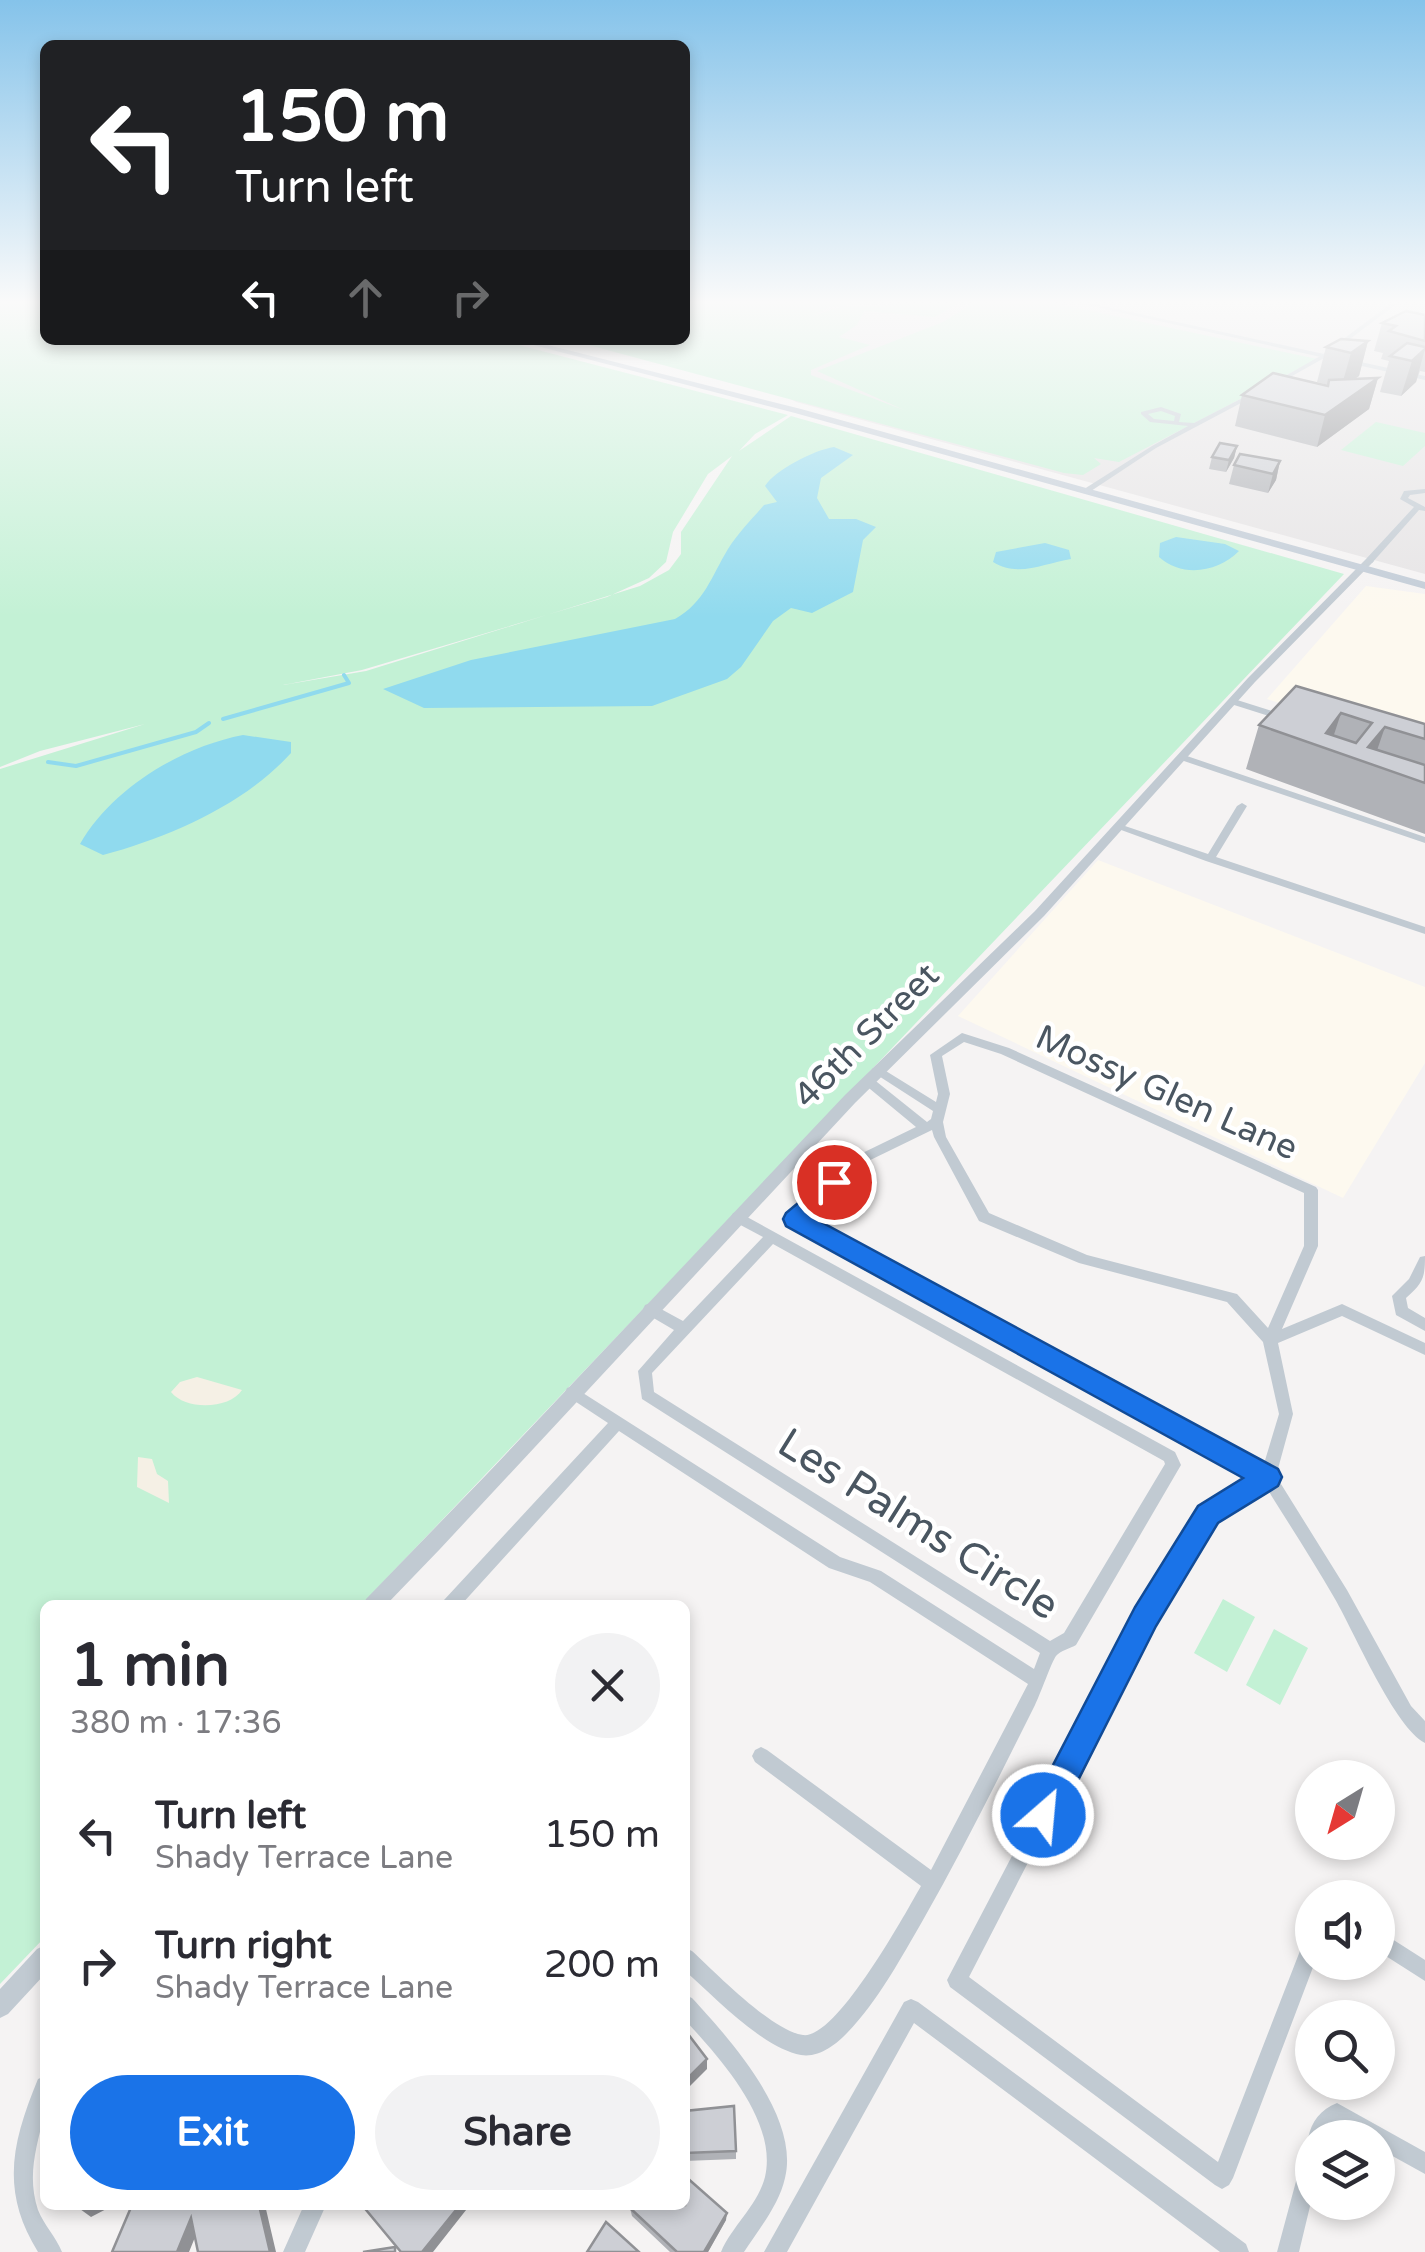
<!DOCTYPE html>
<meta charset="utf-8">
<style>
body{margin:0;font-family:"Varela Round",sans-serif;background:#f2f2f3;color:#2b2b33;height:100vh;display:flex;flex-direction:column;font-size:38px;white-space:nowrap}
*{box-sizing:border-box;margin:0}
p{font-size:32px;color:#7c7c81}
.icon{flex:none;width:55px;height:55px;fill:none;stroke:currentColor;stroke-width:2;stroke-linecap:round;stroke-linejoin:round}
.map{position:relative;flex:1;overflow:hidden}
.sheet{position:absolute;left:40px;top:1600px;width:650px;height:610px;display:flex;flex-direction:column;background:#fff;border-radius:15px;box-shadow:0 5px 15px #0003}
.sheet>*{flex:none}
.hud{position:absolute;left:40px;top:40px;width:650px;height:305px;border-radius:15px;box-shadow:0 5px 15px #0003;background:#202124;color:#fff;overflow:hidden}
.needle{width:65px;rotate:217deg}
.fabs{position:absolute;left:1295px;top:1760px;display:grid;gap:20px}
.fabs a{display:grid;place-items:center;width:100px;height:100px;border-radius:50%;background:#fff;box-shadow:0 5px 15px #0003;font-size:50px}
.pin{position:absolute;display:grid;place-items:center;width:85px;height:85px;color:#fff;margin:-42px;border:5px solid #fff;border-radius:50%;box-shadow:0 2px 10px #0007}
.me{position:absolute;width:110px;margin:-55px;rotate:27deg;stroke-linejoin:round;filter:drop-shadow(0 0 8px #0008)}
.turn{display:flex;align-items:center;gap:35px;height:210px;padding:0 30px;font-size:45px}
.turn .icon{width:130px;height:130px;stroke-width:2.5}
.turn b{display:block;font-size:70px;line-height:85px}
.lanes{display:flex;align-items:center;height:95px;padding:0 30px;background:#0003;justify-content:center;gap:50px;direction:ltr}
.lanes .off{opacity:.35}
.round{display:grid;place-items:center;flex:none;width:105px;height:105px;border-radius:52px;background:#f2f2f3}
.overview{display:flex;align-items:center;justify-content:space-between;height:170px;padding:0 30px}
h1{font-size:60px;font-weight:800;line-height:75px}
.action{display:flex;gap:20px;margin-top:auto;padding:20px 30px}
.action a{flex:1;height:115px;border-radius:60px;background:#1a73e8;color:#fff;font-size:40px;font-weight:800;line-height:115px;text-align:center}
.action a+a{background:#f2f2f3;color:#2b2b33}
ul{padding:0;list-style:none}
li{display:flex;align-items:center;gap:30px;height:130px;padding:0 30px}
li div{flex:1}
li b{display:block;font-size:38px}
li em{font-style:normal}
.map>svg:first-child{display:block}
</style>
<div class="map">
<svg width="1425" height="2252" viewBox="0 0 1425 2252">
<rect width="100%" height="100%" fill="#f5f3f3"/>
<path fill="#fdf9ef" d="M1366,586l59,8v157l-158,-52z
M1098,860l327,127v76l-82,135 -385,-182z"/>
<path fill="#e6e4e5" d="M685,302h740v272l-629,-172 -111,-62z"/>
<path fill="#c3f1d5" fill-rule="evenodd" d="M0,302h45v38h454l289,75 -33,19 -16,17 52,-35 553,158 -983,1031h-316v332l-45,47v-1215l145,-45 -105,27 -40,16zM732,456l-51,76v22l-12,16 -29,16 -274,85 -83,14 79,-15 245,-73 42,-19 17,-16 7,-30 35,-58z
M685,302h198l-53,5 -18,9 29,-9 119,-5 -25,15 -71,-6 -7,14 -18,12 31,8 -59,25v5l93,35 -87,-39 126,-49 32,-20h74l268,57 -198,103 -25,-4 7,6 -18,11 -19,-2 -494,-133h115z
M1376,422l49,11v13l-22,20 -62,-16z
M1223,1599l32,18 -28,55 -33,-19z
M1274,1629l34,19 -28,57 -34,-20z"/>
<path fill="#f5f0e5" d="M197,1377l45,13c-12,19 -56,21 -71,2l9,-10z
M138,1457l14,2 5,15 11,7 1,22 -32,-16z"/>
<path fill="#90daee" d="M834,447l19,8 -32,23 -4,20 12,21h27l20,8 -13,13 -10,52 -41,21 -21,-5 -18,13 -32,46 -14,12 -75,27 -228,2 -41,-19 88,-29 204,-41c30,-17 36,-42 53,-70 10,-16 24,-30 36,-44l13,-3 -12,-16c10,-16 49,-36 69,-39z
M1176,537l49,7 14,7c-20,20 -55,28 -80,6l1,-14z
M1045,543l24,7 2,9c-26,4 -53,19 -78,3l3,-10z
M243,735l48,7v11c-46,51 -121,84 -188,102l-23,-11c32,-56 101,-97 163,-109z"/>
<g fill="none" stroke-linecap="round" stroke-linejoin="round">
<path stroke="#90daee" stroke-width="4" d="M223,719l126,-36 -5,-8
M48,762l28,4 120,-34 13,-9"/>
<path fill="#c1cad2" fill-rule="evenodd" d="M1393,302h6l-73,55 -50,28 -5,-1 51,-29z
M1256,391l3,2 -1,1 -102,54 -68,45 -7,-2 71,-45 36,-20 -38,-4 -9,-8v-2l20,-5 20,7 -2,8 15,1zM1161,411l14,5 -1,5 -20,-2 -6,-5z
M1425,489v4l-15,2 -2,3 17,9v4l-6,-1 -47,53h-6v-4l48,-52 -14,-8 4,-8z
M1234,699l54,17 2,2 -5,3 -54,-17v-4z
M1184,755l241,82v6l-244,-83 -2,-2z
M1242,803l5,3 -31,51 209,70v7l-219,-73 -93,-34 5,-3 4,1 86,29 29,-48z
M962,1033l47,15 307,139 2,3v56l-36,83 60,-25 83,39v12l-83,-39 -64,27 15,71 -17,62 71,114 64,116 14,15v22c-30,-15 -71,-111 -90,-144 -22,-38 -46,-75 -69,-112l-52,32 -62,103 -183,355 249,185 87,-224 7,-2v26h3l-82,216 -4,7 -7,4 -7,-4 -265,-198 -3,-7 193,-368 62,-103 52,-32 -464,-254 -2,-4 2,-4 58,-55 68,-33 -52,-43 -2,-3 2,-3h8l55,44 4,-3 2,-8 -62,-40 2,-3h8l55,34 2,-8 -8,-39zM964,1042l37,12 303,139v53l-36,82 -31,-34 -150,-39 -98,-42 -43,-76 -3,-15 7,-28 -8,-38zM932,1130l2,7 45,84 100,42 148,39 36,40 16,72 -16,53 -459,-249 54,-52z
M738,1212l437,240 6,13 -105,180c-5,3 -16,6 -20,11 -4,5 -16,39 -21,49 -36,72 -72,145 -112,215 -22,38 -45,81 -76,113 -11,12 -29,25 -46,22 -40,-8 -86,-58 -116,-84v-23l7,3c24,22 80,80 111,84 33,5 102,-121 118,-149l-166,-124 -3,-6 3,-6 6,-3 6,3 164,120 97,-186 -158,-102 -41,-14 -210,-137 -158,174h-19l2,-5 164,-177 -41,-27 -2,-4 2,-4 5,-2 268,171 41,14 153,98 6,-16 -398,-254 -4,-28 36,-41 -29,-17 -2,-4 2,-4 5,-2 33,18 80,-84 -30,-16 -2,-4 2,-4zM773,1244l391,217 1,3 -101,169 -14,8 -396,-249 -2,-19z
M1425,1256c0,22 -2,27 -19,42l2,10 17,10v13l-29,-16 -4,-19 17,-17 11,-22z
M1378,1930l47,30v21l-47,-30z
M685,1995l7,3c38,41 108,119 93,180 -6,27 -26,51 -41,74h-23c11,-26 37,-47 44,-75 13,-56 -46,-120 -80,-157z
M911,1999l7,3 328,242 3,8h-29l-306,-229 -127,229h-23l140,-250z
M45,2076c0,13 2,27 -1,40 -8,32 -17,61 -6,94 6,15 18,27 24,42h-24c-38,-61 -26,-110 0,-173z
M1337,2103l88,49v22l-47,-26v-10h-19l-21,-13 -8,8 -1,5h-17v8l-1,-1 -3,-7c4,-17 12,-28 29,-35z
M1312,2149v49l-13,54h-22l25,-93 3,-7z
M304,2205h22l-21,47h-22z"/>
<path fill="#c1cad2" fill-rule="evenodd" d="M1073,302h12l340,74v4z
M1366,559l8,2 -119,121 -211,234 -189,187 -415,446 -54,56h-23l3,-6 121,-125 358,-379 190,-184 213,-233z
M45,1945v29l-37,40 -8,4v-29l37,-40z"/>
<path fill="#c1cbd6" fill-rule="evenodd" d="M514,340h14l273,69 624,173v7l-630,-176z"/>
</g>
<path fill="#b0b2b7" d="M1425,315v57l-5,-1 -4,11 -15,14 -21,-4 9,-31 -8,-2 2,-6 -9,-2 8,-28z
M1368,341l-9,35 -5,3 24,-1 -9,31 -52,38 -82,-21 7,-31 86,-10 -11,-3 9,-35z
M1237,446l-3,12 -8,14 -17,-3 3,-12z
M1280,461l-4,19 -8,13 -39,-9 5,-19z
M1296,686l129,38v110l-179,-65 13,-44z
M685,2111l51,40v8l-51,2z
M630,2208l96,12 -18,32h-38l-38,-36z"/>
<path fill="#909195" d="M1368,341l-9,35 -18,12 10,-35z
M1425,349l-9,33 -15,14 11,-35z
M1378,378l-9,31 -52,38 8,-32z
M1237,446l-3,12 -8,14 3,-12z
M1280,461l-4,19 -8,13 5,-19z
M1341,713l-12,37 -3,-17z
M1385,727l-13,38 -4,-18z
M707,2059v10l-22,22v-10z
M89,2205h25l-23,12 -11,-8z
M259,2205h6l11,47h-6z
M460,2205h10l-37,47h-11z
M727,2213l-1,7 -18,32h-4z
M191,2218l9,7 -11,27h-12z"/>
<path fill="#cdcfd5" stroke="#909195" stroke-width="2.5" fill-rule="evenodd" d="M1406,311l19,4v26l-36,-10 7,-5 -14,-3z
M1341,339l27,2 -17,12 -25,-6z
M1407,343l18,4v2l-13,12 -22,-5z
M1273,373l55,13 1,-6 49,-2 -53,37 -83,-20z
M1220,443l17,3 -8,14 -17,-3z
M1240,454l40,7 -7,13 -39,-9z
M1296,686l129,38v15l-40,-12 -17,20 57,18v18l-166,-58zM1341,713l31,10 -16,20 -30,-10z
M685,2030l22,29 -22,22z
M734,2106l2,45 -51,2v-42z
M685,2176l42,37 -23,39h-27l-47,-44 2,-3h53z
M132,2205h127l11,47h-72l-7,-34 -14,34h-65z
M362,2205h98l-38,47h-21z
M606,2222l33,30h-52z
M395,2247v5h-32z"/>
<linearGradient id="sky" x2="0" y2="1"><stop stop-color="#85c3ea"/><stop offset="0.49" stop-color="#fafafa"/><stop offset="1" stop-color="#fafafa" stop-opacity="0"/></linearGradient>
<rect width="1425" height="617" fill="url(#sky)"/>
<path fill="#1a73e8" stroke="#114b97" stroke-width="2.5" d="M834,1173l12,9 -34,35 466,252 4,8 -4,9 -60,37 -62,103 -101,200 -12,5 -12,-5 -4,-11 108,-208 63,-101 45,-28 -457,-252 -3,-7 3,-6z"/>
<g text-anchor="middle" stroke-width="9" stroke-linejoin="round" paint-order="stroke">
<g font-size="35" fill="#4a5661" stroke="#fff">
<text transform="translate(866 1035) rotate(-45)" y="12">46th Street</text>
<text transform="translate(1167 1092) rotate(24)" y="12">Mossy Glen Lane</text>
</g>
<g font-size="42" fill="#4a5661" stroke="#fff">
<text transform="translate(919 1523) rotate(32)" y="15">Les Palms Circle</text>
</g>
</g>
</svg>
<div class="fabs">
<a><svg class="needle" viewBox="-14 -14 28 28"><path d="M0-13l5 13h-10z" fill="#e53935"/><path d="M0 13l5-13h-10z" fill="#7c7c81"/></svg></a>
<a><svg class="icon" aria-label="sound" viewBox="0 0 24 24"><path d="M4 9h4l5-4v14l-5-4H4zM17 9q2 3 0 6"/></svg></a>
<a><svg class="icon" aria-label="search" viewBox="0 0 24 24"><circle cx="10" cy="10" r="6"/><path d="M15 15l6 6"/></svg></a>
<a><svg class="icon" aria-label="layers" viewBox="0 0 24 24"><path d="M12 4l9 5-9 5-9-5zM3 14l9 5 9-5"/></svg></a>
</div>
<div class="pin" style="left:834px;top:1182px;background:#d93025"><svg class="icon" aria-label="arrive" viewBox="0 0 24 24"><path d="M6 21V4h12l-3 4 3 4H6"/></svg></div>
<svg class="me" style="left:1043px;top:1815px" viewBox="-20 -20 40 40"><circle r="17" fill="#1a73e8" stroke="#fff" stroke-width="3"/><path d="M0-11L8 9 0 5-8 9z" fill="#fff"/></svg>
<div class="hud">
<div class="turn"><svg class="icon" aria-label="left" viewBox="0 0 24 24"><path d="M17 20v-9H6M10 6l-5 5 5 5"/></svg><div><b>150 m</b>Turn left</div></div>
<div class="lanes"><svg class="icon" aria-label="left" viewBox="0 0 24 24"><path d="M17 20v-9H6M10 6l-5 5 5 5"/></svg><svg class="icon off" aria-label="ahead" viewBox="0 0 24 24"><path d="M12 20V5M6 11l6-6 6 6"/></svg><svg class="icon off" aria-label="right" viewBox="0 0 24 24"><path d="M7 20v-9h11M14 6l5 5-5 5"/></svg></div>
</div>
<section class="sheet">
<div class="overview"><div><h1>1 min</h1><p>380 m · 17:36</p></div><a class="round"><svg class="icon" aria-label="close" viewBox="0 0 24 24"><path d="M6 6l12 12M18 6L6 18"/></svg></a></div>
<ul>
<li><svg class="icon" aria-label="left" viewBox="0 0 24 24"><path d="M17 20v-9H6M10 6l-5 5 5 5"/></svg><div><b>Turn left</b><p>Shady Terrace Lane</p></div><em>150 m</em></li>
<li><svg class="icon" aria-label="right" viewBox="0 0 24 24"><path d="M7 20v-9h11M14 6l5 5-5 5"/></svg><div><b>Turn right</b><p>Shady Terrace Lane</p></div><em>200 m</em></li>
</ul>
<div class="action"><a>Exit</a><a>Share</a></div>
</section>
</div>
